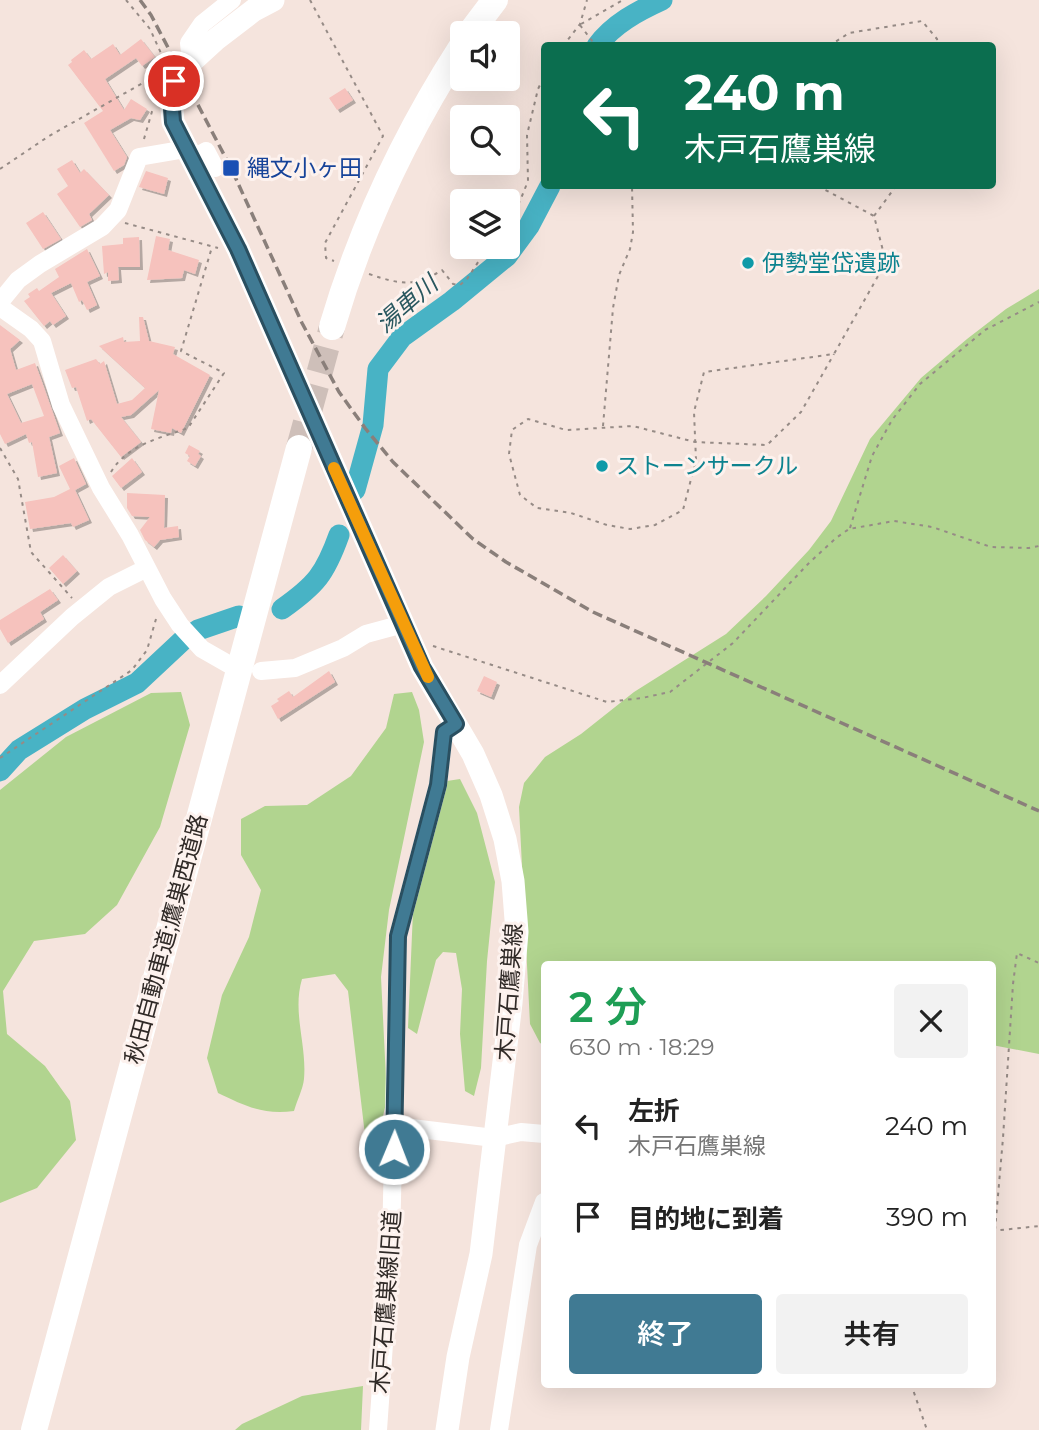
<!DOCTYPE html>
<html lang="ja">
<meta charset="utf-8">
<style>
body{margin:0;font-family:Montserrat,"Noto Sans JP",sans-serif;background:#f2f2f2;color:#222;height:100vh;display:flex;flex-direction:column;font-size:26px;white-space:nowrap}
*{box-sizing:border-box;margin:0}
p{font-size:23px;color:#767676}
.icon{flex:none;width:38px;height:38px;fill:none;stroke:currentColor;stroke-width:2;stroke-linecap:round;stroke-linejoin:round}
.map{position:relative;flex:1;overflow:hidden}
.drawer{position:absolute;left:541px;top:961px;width:455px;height:427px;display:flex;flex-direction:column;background:#fff;border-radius:7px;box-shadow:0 7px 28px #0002}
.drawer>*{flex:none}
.hud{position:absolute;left:541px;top:42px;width:455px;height:147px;border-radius:7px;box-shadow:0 7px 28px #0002;background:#0b6e4f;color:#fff;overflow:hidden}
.tools{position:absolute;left:450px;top:21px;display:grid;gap:14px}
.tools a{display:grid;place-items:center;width:70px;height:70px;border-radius:7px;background:#fff;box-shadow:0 7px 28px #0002;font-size:35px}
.pin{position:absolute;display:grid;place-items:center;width:60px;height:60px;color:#fff;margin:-30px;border:4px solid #fff;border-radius:50%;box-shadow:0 2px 7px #0007}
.me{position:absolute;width:77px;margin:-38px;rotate:1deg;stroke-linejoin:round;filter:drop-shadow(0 0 5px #0008)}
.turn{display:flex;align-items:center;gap:24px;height:147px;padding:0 28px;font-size:32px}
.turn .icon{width:91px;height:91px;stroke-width:2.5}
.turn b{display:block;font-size:49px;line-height:60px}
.round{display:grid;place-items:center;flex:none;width:74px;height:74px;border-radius:7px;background:#f2f2f2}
.headline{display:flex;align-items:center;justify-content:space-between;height:119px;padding:0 28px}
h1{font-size:42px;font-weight:600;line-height:52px;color:#1e9e55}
.cta{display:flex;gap:14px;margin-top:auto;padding:14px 28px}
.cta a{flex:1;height:80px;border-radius:7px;background:#407a93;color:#fff;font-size:28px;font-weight:600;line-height:80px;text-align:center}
.cta a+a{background:#f2f2f2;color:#222}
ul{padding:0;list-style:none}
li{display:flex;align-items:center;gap:21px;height:91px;padding:0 28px}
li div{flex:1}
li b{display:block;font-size:26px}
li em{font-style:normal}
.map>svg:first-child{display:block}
</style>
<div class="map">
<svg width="1039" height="1430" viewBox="0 0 1039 1430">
<defs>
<filter id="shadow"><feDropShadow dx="3" dy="3" stdDeviation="0" flood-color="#0004"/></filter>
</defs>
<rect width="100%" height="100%" fill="#f5e4dd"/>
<path fill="#b1d48f" d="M1039,289v765l-47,-9v-81h-448v81l-4,-2 -10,-19 -11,-217 5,-24 21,-26 36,-23 53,-42 92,-58 40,-38 43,-46 22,-29 39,-82 51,-61 46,-39 39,-30z
M181,692l9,33 -30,102 -43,78 -32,29 -51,7 -31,50 4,43 38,32 25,35 6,39 -39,48 -37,15v-413l66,-53 85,-44z
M412,692l7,18 5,32 -35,168 -8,67 6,122 -8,34 -14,2 -17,-144 -13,-17 -33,5c-10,34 5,65 2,100 -1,10 -7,21 -10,32 -31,4 -49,-5 -76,-18l-11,-35 15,-63 27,-58 12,-47 -20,-35v-36l24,-13 42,-1 44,-29 35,-48 8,-34z
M460,779l17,34 18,69 -8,79 -6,107 -7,28 -9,-5 -5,-57 2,-45 -6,-36 -13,-1 -7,8 -19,74 -9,-6 5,-117 34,-130z
M363,1386l-2,44h-126l7,-6 60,-28z"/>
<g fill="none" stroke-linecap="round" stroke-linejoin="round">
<path stroke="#48b3c5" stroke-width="21" d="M597,46c16,-22 41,-35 65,-46
M355,490l18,-65 5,-56 24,-32 50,-36 55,-45 22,-30 21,-40
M282,609c34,-24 43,-35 57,-74
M0,771l19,-21 66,-41 52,-26 46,-43 15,-10 41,-14"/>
</g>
<path fill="#f6c2bd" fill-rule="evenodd" filter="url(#shadow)" d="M141,39l14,18 -13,9 -6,-8 -31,21 19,31 7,-11 16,10 -7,11 -9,-2 -21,12 17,27 -3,8 -10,6 -30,-48 19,-12 -35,-46 4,-3 -1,-2 13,-10 7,9 22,-15 7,11z
M345,88l8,12 -16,10 -8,-12z
M72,160l8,13 4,-4 25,26 -20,19 3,6 -12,7 -23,-33 11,-8 -11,-17z
M146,171l22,7 -4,16 -25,-7z
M43,212l18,27 -18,10 -17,-26z
M156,236l14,3 -2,11 31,10 -4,14 -11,-4 -2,8 -35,2z
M139,237l1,30h-22l1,13 -11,1v-9l-4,2 -2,-28 21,-2v-6z
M87,249l13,27 -13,6 10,23 -10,5 -5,-10 -3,2 -8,-19 -20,10 15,23 -13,9 -3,-4 -6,5 -20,-25 6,-4 -2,-3 9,-6 2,3 20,-14 -4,-8z
M139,317h4l6,24 26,6 -2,7 37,21 -29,58 -9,-5 -1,5 -20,-4 8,-39 -28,25 -10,2 20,25 -20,15 -30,-38 -4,2 -11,-34 -4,1 -7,-18 31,-11 4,5 4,-3 13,43 15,-4 13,-12 -46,-42 24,-9 1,5 16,-1z
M0,325l20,15 -10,9 6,21 19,-7 7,19 18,51 -11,4 8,36 -19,4 -6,-35 -3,1 -3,-9 -21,10 -5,-10zM32,384l12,32 -23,7 -14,-29z
M189,445l11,6 -2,3 3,2 -6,10 -8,-5 3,-5 -5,-3z
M74,458l12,26 -11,6 14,30 -16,7 -2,-4 -41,6 -5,-27 29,-5 16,-8 -11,-23z
M132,458l10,14 -21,16 -9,-12z
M127,493l38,2 -1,33 14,-2 1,11 -19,3 -6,7 -9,-7 -5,-10 10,-13 -18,-1 -5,-8z
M63,555l14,16 -14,13 -14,-16z
M50,589l8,11 -18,12 4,7 -36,24 -8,-14v-9z
M329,671l6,11 -57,37 -7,-13 8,-5 -2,-2 12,-8 4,6z
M484,676l13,6 -6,15 -14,-6z"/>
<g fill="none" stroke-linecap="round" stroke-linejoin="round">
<path stroke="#cebfb9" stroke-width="26" stroke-dasharray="26 13" stroke-linecap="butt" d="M299,448l33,-121"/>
<path stroke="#968b86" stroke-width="2" stroke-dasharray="3.5 5" stroke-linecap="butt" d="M126,0l24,29 15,33
M310,0l73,136 -58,107 1,15 8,3
M581,24l42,-24
M580,25l16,21
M563,46l17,-22 7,-24
M829,46l20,-13 73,-12 15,18 1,7
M144,139l9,-31
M0,169l49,-33 108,-61
M818,186l56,30 12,46 -52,92 -130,18 -10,40 2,48 -13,50 -28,15 -25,4 -23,-4 -36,-12 -34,-5 -17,-13 -11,-41 3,-24 16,-11 38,11 67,-4 62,16 72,3 34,-33 33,-58
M874,216l22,-30
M508,218l12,-17 8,-20 -1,-46 11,-46 6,-12
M125,223l93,25
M369,274c30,10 45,14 73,-4l11,14 7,1 7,-6 21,-32
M603,426l10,-118 6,-33 11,-26 3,-17 -1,-46
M0,448l18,31 13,73 41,46
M111,472c16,-27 49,-34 77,-44l36,-55 -43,-22 31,-104
M850,528l22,-72 20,-36 28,-36 65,-54 54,-28
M433,646l174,56 35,-4 28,-6 63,-49 76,-80 27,-25 13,-9 45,-8 38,6 59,20 38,1 10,-2
M0,758l132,-88 15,-20 9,-31
M995,1230l8,-92 10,-154 4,-31 22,10
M992,1231l47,-5
M911,1384l16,46"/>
<path stroke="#fff" stroke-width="18" d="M191,61l-2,-18 13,-19 30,-24
M199,155l7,-4 9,17
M0,302l18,-22 22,-16 62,-37 16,-17 21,-53 47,-8
M0,307l31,22 11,12 19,64 40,83 29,47 33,64 17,26 22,24 28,16
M261,671l34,-3 48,-20 23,-14 37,-10
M0,685l72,-68 37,-30 38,-19
M395,1126l99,12 27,-6 23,2
M378,1430l13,-187 7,-307 40,-151 6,-53 11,-8
M499,1430l29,-185 16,-43"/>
<path stroke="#fff" stroke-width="23" d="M273,0l-19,10 -39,30 -35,32 -6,9 -3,14 2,27 65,127 184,418 51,87 18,41 14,44 8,42 4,51 -6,71 -30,251 -23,103 -11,73"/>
<path stroke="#fff" stroke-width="26" d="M470,33l25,-33
M332,327c29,-99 74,-194 130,-281
M34,1430l265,-982"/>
<path stroke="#8a7f7a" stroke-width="3.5" stroke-dasharray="10 5" stroke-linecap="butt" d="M140,0l11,15 80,153 71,155 37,69 26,36 28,34 80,77 33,23 87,50 446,199"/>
</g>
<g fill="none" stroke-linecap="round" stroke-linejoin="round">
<defs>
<path id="route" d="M174,81l-3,14 2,27 65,127 184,418 34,57 -12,8 -6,53 -40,151 -4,213"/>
</defs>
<use href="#route" stroke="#2a4f60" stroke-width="18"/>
<use href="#route" stroke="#407a93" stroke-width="12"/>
<path stroke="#f59e0b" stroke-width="12" d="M334,468l94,209"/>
</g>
<rect fill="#1a4fb4" stroke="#fdf2ee" stroke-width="2.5" x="222" y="159" width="18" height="18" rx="3.5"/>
<g fill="#0f9aa8" stroke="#fdf2ee" stroke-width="2.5">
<circle cx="748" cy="263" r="7"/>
<circle cx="602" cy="466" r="7"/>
</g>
<g text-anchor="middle" stroke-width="6" stroke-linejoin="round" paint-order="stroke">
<g font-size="23" fill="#164399" stroke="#fdf2ee" text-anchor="start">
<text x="247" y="176">縄文小ヶ田</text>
</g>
<g font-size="23" fill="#0d838f" stroke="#fdf2ee" text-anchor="start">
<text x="762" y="271">伊勢堂岱遺跡</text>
<text x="616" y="474">ストーンサークル</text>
</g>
<g font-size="23" fill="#302a27" stroke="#fdf2ee">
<text transform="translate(166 939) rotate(-75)" y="8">秋田自動車道;鷹巣西道路</text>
<text transform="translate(509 992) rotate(-86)" y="8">木戸石鷹巣線</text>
<text transform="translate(386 1302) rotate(-86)" y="8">木戸石鷹巣線旧道</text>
</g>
<g font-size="24" font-style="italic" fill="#29575f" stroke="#fdf2ee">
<text transform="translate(407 304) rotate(-41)" y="8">湯車川</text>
</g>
</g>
</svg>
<div class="tools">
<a><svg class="icon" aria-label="sound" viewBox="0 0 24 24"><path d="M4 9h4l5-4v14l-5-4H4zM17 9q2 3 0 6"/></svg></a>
<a><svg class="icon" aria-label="search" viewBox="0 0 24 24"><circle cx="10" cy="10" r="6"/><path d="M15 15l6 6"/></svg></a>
<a><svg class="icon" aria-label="layers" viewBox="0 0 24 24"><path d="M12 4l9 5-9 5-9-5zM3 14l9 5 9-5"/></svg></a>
</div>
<div class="pin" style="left:174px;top:81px;background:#d93025"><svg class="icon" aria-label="arrive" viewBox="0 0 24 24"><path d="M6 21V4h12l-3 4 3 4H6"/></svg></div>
<svg class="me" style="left:394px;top:1149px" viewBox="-20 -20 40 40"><circle r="17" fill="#407a93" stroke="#fff" stroke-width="3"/><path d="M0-11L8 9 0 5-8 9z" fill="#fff"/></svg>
<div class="hud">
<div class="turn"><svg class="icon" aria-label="left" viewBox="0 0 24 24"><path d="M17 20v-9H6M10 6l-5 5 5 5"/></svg><div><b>240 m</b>木戸石鷹巣線</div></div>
</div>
<section class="drawer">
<div class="headline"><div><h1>2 分</h1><p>630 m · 18:29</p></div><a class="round"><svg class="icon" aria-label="close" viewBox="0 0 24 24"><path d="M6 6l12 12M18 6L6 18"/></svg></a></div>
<ul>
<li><svg class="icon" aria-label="left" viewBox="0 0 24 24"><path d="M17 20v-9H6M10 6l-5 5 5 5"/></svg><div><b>左折</b><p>木戸石鷹巣線</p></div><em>240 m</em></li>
<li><svg class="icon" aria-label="arrive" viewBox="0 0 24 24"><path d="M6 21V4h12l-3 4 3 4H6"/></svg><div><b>目的地に到着</b></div><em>390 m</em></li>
</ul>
<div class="cta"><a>終了</a><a>共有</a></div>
</section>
</div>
